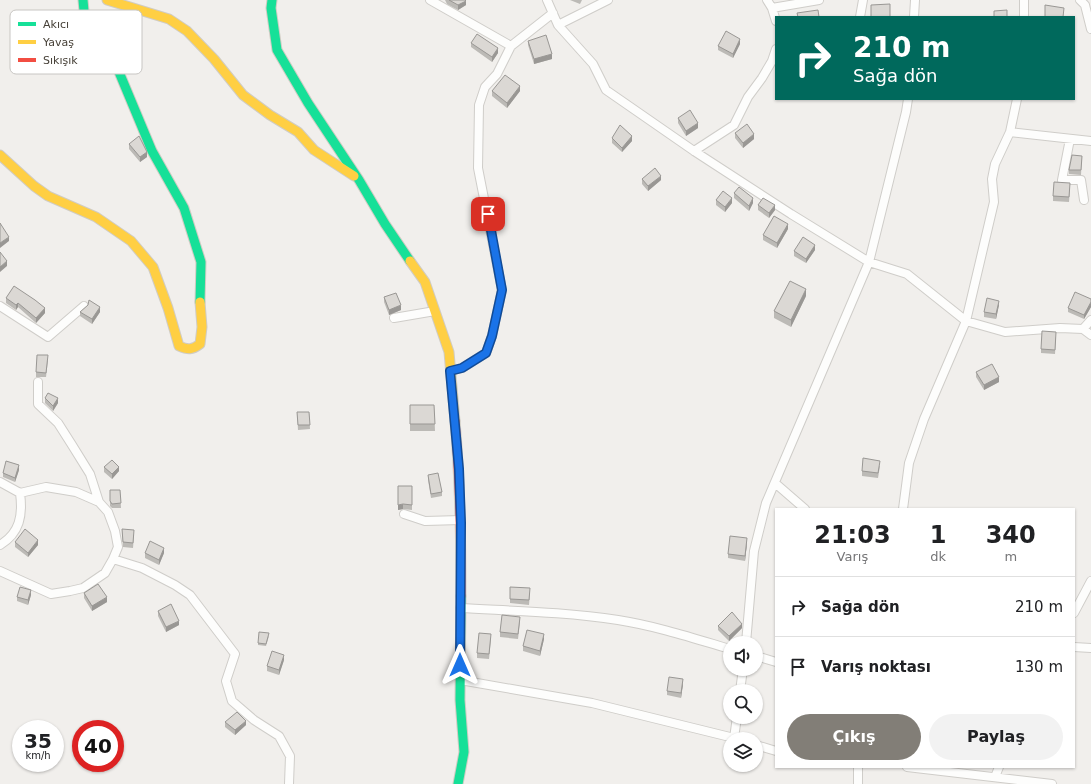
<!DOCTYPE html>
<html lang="tr">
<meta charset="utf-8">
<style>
body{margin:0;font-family:"DejaVu Sans",sans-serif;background:#f2f2f2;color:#202124;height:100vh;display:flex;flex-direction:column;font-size:15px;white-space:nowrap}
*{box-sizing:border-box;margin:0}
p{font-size:13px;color:#757577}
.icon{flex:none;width:22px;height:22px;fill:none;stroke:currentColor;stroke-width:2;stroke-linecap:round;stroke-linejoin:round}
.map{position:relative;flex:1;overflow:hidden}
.drawer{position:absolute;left:775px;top:508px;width:300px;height:260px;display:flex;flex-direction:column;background:#fff;border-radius:0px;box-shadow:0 1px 3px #0004}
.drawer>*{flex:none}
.top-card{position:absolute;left:775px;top:16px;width:300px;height:84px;border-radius:0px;box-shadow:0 1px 3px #0004;background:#00695c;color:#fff;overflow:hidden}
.buttons{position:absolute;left:723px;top:636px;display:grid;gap:8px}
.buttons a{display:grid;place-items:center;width:40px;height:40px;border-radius:50%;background:#fff;box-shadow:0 1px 3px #0004;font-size:20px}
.speed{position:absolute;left:12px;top:720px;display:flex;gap:8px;font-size:20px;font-weight:700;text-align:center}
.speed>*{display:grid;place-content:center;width:52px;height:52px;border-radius:50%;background:#fff;box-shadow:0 1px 3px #0004;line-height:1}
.speed small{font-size:10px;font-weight:400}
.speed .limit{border:6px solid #d22;background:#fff;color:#111}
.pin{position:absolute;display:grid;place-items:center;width:34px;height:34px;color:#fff;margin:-17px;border-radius:8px;box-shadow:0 2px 6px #0006}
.me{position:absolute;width:44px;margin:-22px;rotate:0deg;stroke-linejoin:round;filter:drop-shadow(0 0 3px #0008)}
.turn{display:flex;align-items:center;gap:14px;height:84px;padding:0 12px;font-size:18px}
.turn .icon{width:52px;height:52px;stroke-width:2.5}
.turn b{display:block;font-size:28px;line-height:34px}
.eta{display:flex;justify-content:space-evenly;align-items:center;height:68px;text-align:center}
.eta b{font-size:24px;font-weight:600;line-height:28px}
.cta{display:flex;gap:8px;margin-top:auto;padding:8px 12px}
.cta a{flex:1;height:46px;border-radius:24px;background:#827e77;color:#fff;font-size:16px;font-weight:600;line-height:46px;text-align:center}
.cta a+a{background:#f2f2f2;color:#202124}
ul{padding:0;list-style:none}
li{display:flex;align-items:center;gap:12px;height:60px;padding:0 12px;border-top:1px solid #e0e0e0}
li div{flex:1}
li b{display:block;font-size:15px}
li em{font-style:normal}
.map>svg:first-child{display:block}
</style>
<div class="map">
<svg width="1091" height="784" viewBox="0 0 1091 784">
<rect width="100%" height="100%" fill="#f1efec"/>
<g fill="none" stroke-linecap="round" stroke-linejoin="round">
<defs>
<path id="street" d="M430,0l81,46 42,-33
M547,0l11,25 35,39 13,26 88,61 97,63 78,48 38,12 59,47 39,11 55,-4 23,1 8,6
M767,0l5,8 47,-8
M1080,0l5,5 6,24
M772,8l4,13
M860,17l3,-17
M914,17l1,-17
M1024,17v-17
M558,25l50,-25
M1010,132l81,9
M1070,139l-8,41h19l3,20
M694,151l40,-26 14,-28 14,-19 10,-17 4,-12
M0,306l48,31 36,-31
M394,318l41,-7
M1083,329l8,-9
M450,371l12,-3 24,-15 6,-17 10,-46 -24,-122 1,-63 6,-18 12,-13 14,-28
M38,382v22l20,19 14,22 18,29 9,28
M0,482l20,11 26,-6 30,5 23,10 9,10 7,19 3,16 -5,12 -8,14 -22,15 -13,3 -19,3 -51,-23
M775,483l30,26
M903,509l6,-46 15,-44 42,-98 28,-119 -2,-23 3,-15 15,-32 7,-33
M404,514l21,7 36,-1
M0,545c20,-12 23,-30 20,-52
M113,559l29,9 33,17 15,10 45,59 -9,27 6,20 22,19 25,16 11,20 -1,28
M460,608c53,3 106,4 158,12 38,6 75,18 112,29
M1074,613l17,-32
M746,643l8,-92 12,-48 103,-241 37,-150 2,-13
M1074,647l17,1
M756,656l20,6
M460,680l132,23 146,36
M740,691l3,-22
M734,738l3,-21
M756,745l20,6
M907,767l145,17
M995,777l4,-10
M858,784v-17"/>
<path id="fast" d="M83,0l1,11 8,16 22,33 38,91 32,57 17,54 -1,40
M272,0l-1,8 6,42 31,53 51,77 26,44 25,37
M458,784l6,-32 -4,-52 1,-104"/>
<path id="slow" d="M107,0l62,19 18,12 27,28 29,36 27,20 28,17 16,18 40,26
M0,155l34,31 14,10 48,21 35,24 22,26 15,41 11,38c9,4 13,4 21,-2l2,-17 -2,-25
M410,261l15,21 24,70 6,69"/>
<path id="jam" d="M455,421c5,58 6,117 6,175"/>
</defs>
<use href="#street" stroke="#cfcdc9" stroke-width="10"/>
<use href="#fast" stroke="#d0ccc3" stroke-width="11"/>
<use href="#slow" stroke="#d0ccc3" stroke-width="11"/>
<use href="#jam" stroke="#d0ccc3" stroke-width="11"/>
<use href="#street" stroke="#fdfdfc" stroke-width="8"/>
<use href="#fast" stroke="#16e098" stroke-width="9"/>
<use href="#slow" stroke="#ffcf43" stroke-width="9"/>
<use href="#jam" stroke="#f24e42" stroke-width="9"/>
</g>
<path fill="#bcbab6" d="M445,0h20l1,5 -8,5 -11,-6z
M570,0h12l-2,4z
M115,24l19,18 -10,4 -9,-17z
M528,41l24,18 -18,5 -6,-19z
M471,43l27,10 -6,9 -21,-15z
M740,44l-7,14 -15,-8v-4z
M492,91h28l-13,17 -15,-12z
M678,118l20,10 -12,8 -8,-13z
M735,133l19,6 -11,9 -8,-10z
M612,138l20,3 -10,11 -10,-9z
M129,144l18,13 -7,5 -11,-13z
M1082,156l-1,19 -12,-1v-4z
M642,179l19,1 -13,11 -6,-7z
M1070,188l-1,14 -16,-1v-5z
M734,193l19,10 -4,8 -15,-13z
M716,200l16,3 -7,9 -9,-7z
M758,205l17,5 -6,8 -11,-8z
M788,229l-11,19 -14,-8v-5z
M815,250l-9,13 -12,-7v-5z
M806,296l-15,31 -17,-9v-7z
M384,297l17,13 -12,5 -5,-13z
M6,298l39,15 -9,10 -18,-16 -2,3 -10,-7z
M1091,299v8l-7,12 -16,-7v-4z
M88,305l12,7 -8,12 -12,-8v-4z
M999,305l-3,14 -12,-2v-5z
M1056,337l-1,17 -14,-1v-4z
M48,360l-2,17h-10v-5z
M976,372l23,10 -15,8 -8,-13z
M45,398l13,5 -5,8 -8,-8z
M410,405h24l1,26h-25z
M297,412h12l1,17 -12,1z
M880,466l-2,12 -16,-2v-5z
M104,467l15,4 -7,8 -8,-7z
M19,470l-4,12 -12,-5v-4z
M428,475l14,17v4l-11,2 -3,-18z
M412,486v24l-9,-1 -5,1z
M110,490h10l1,18h-9l-2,-2z
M122,529l12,6 -1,13 -10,-1z
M15,542l23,3 -10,12 -13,-10z
M747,543l-2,18 -17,-3v-4z
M145,553h19l-5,12 -14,-7z
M510,587l20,6 -1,12 -19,-2z
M84,593l23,9 -15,9 -8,-13z
M31,595l-3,10 -11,-4v-4z
M158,611l21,14 -13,7 -8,-16z
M520,622l-2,17 -18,-2v-5z
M718,626l24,2 -13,13 -11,-11z
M269,636l-3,10 -8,-1v-2z
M491,639l-2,20 -12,-1v-5z
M544,639l-4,17 -17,-5v-5z
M284,660l-5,15 -12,-4v-5z
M683,684l-2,14 -14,-3v-4z
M225,722l21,3 -11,10 -10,-8z"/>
<path fill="#999794" d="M466,1v4l-8,5v-5z
M134,37v5l-10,4v-4z
M740,39v5l-7,14v-4z
M498,48v5l-6,9v-5z
M552,54v5l-18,5v-5z
M520,86v5l-13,17v-5z
M698,123v5l-12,8v-5z
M754,134v5l-11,9v-5z
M632,136v5l-10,11v-4z
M147,152v5l-7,5v-5z
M661,176v4l-13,11v-5z
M732,198v5l-7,9v-5z
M753,198v5l-4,8v-5z
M775,205v5l-6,8v-5z
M788,224v5l-11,19v-5z
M9,237v4l-9,7v-5z
M815,245v5l-9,13v-4z
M7,261v5l-7,6v-5z
M806,289v7l-15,31v-7z
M999,301v4l-3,14v-5z
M1091,302v5l-7,12v-4z
M18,303v4l-2,3v-5z
M401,305v5l-12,5v-5z
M100,307v5l-8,12v-5z
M45,308v5l-9,10v-5z
M999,377v5l-15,8v-5z
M58,398v5l-5,8v-5z
M19,465v5l-4,12v-4z
M119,467v4l-7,8v-5z
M403,504v5l-5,1v-5z
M747,538v5l-2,18v-5z
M38,540v5l-10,12v-4z
M164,548v5l-5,12v-5z
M31,590v5l-3,10v-5z
M107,597v5l-15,9v-5z
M179,621v4l-13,7v-5z
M742,624v4l-13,13v-5z
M544,634v5l-4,17v-5z
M284,655v5l-5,15v-5z
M683,679v5l-2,14v-5z
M246,721v4l-11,10v-5z"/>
<path fill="#dbd8d4" stroke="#999794" d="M449,0h16l1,1 -8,4z
M890,4v13h-19v-12z
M1045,5l19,3 -1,9h-18z
M818,10l1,7h-21l-1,-4z
M1007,10v7h-13v-6z
M726,31l14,8 -7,15 -15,-8z
M477,34l21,14 -6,9 -21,-14z
M546,35l6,19 -18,5 -6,-18z
M505,75l15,11 -13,17 -15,-12z
M690,110l8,13 -12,8 -8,-13z
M747,124l7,10 -11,9 -8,-10z
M620,125l12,11 -10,12 -10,-10z
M139,136l8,16 -7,5 -11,-13z
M1072,155l10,1 -1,14h-12z
M655,168l6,8 -13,10 -6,-7z
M1054,182l16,1 -1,14 -16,-1z
M739,187l14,11 -4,8 -15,-13z
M723,191l9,7 -7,9 -9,-7z
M763,198l12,7 -6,8 -11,-8z
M774,216l14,8 -11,19 -14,-8z
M0,223l9,14 -9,6z
M803,237l12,8 -9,14 -12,-8z
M0,252l7,9 -7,6z
M790,281l16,8 -15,31 -17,-9z
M14,286l21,14 10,8 -9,10 -18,-15 -2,2 -10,-7z
M1075,292l16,7v3l-7,13 -16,-7z
M396,293l5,12 -12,5 -5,-13z
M987,298l12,3 -3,13 -12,-2z
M89,300l11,7 -8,12 -12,-7 8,-7z
M1042,331l14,1 -1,18 -14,-1z
M37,355h11l-2,18 -10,-1z
M992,364l7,13 -15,8 -8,-13z
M48,393l10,5 -5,8 -8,-8z
M410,405h24l1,19h-25z
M297,412h12l1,13h-12z
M863,458l17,3 -2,12 -16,-2z
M112,460l7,7 -7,7 -8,-7z
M6,461l13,4 -4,13 -12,-5z
M438,473l4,19 -11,2 -3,-19z
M398,486h14v19l-9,-1 -5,1z
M110,490h10l1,13 -9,1 -2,-3z
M25,529l13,11 -10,13 -13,-11z
M122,529l12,1 -1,13 -10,-1z
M730,536l17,2 -2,18 -17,-2z
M150,541l14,7 -5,12 -14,-7z
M98,584l9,13 -15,9 -8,-13z
M20,587l11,3 -3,10 -11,-3z
M510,587l20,1 -1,12 -19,-1z
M171,604l8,17 -13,6 -8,-16z
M732,612l10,12 -13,12 -11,-10z
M502,615l18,2 -2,17 -18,-2z
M527,630l17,4 -4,17 -17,-5z
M259,632l10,1 -3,11 -8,-1z
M479,633l12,1 -2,20 -12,-1z
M272,651l12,4 -5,15 -12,-4z
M669,677l14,2 -2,14 -14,-2z
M237,712l9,9 -11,9 -10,-8z"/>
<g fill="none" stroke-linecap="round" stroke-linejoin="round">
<defs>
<path id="route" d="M460,665l1,-142 -2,-54 -9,-98 12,-3 24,-15 6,-17 10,-46 -14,-76"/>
</defs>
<use href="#route" stroke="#114b97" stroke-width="10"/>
<use href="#route" stroke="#1a73e8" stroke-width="7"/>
</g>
<rect x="10" y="10" width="132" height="64" rx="6" fill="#fff" stroke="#c8c6c3" stroke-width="1"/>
<rect x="18" y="22" width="18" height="4" fill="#16e098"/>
<rect x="18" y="40" width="18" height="4" fill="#ffcf43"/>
<rect x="18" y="58" width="18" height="4" fill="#f24e42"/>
<g font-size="11" fill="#474138">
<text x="43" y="28">Akıcı</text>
<text x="43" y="46">Yavaş</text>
<text x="43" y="64">Sıkışık</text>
</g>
</svg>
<div class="buttons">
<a><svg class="icon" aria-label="sound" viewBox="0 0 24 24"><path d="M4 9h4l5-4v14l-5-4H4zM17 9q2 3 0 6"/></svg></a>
<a><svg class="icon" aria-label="search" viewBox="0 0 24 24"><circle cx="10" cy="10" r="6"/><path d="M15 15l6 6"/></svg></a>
<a><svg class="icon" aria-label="layers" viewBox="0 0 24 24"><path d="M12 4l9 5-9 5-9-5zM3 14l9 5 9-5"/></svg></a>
</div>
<div class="speed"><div>35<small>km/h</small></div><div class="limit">40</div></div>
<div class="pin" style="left:488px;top:214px;background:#d93025"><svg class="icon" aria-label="arrive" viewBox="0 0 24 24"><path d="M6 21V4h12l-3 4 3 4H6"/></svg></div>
<svg class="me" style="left:460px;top:665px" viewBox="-20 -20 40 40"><path d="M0-17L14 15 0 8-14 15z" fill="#1a73e8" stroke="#fff" stroke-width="4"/></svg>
<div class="top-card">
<div class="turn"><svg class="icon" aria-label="right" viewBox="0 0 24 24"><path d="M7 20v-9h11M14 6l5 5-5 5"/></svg><div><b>210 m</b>Sağa dön</div></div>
</div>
<section class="drawer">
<div class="eta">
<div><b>21:03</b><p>Varış</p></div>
<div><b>1</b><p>dk</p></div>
<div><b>340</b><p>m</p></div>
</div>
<ul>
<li><svg class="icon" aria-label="right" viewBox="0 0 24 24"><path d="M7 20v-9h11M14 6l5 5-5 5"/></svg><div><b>Sağa dön</b></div><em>210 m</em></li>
<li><svg class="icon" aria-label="arrive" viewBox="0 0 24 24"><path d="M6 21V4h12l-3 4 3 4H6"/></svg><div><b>Varış noktası</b></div><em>130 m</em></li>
</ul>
<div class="cta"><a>Çıkış</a><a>Paylaş</a></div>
</section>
</div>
